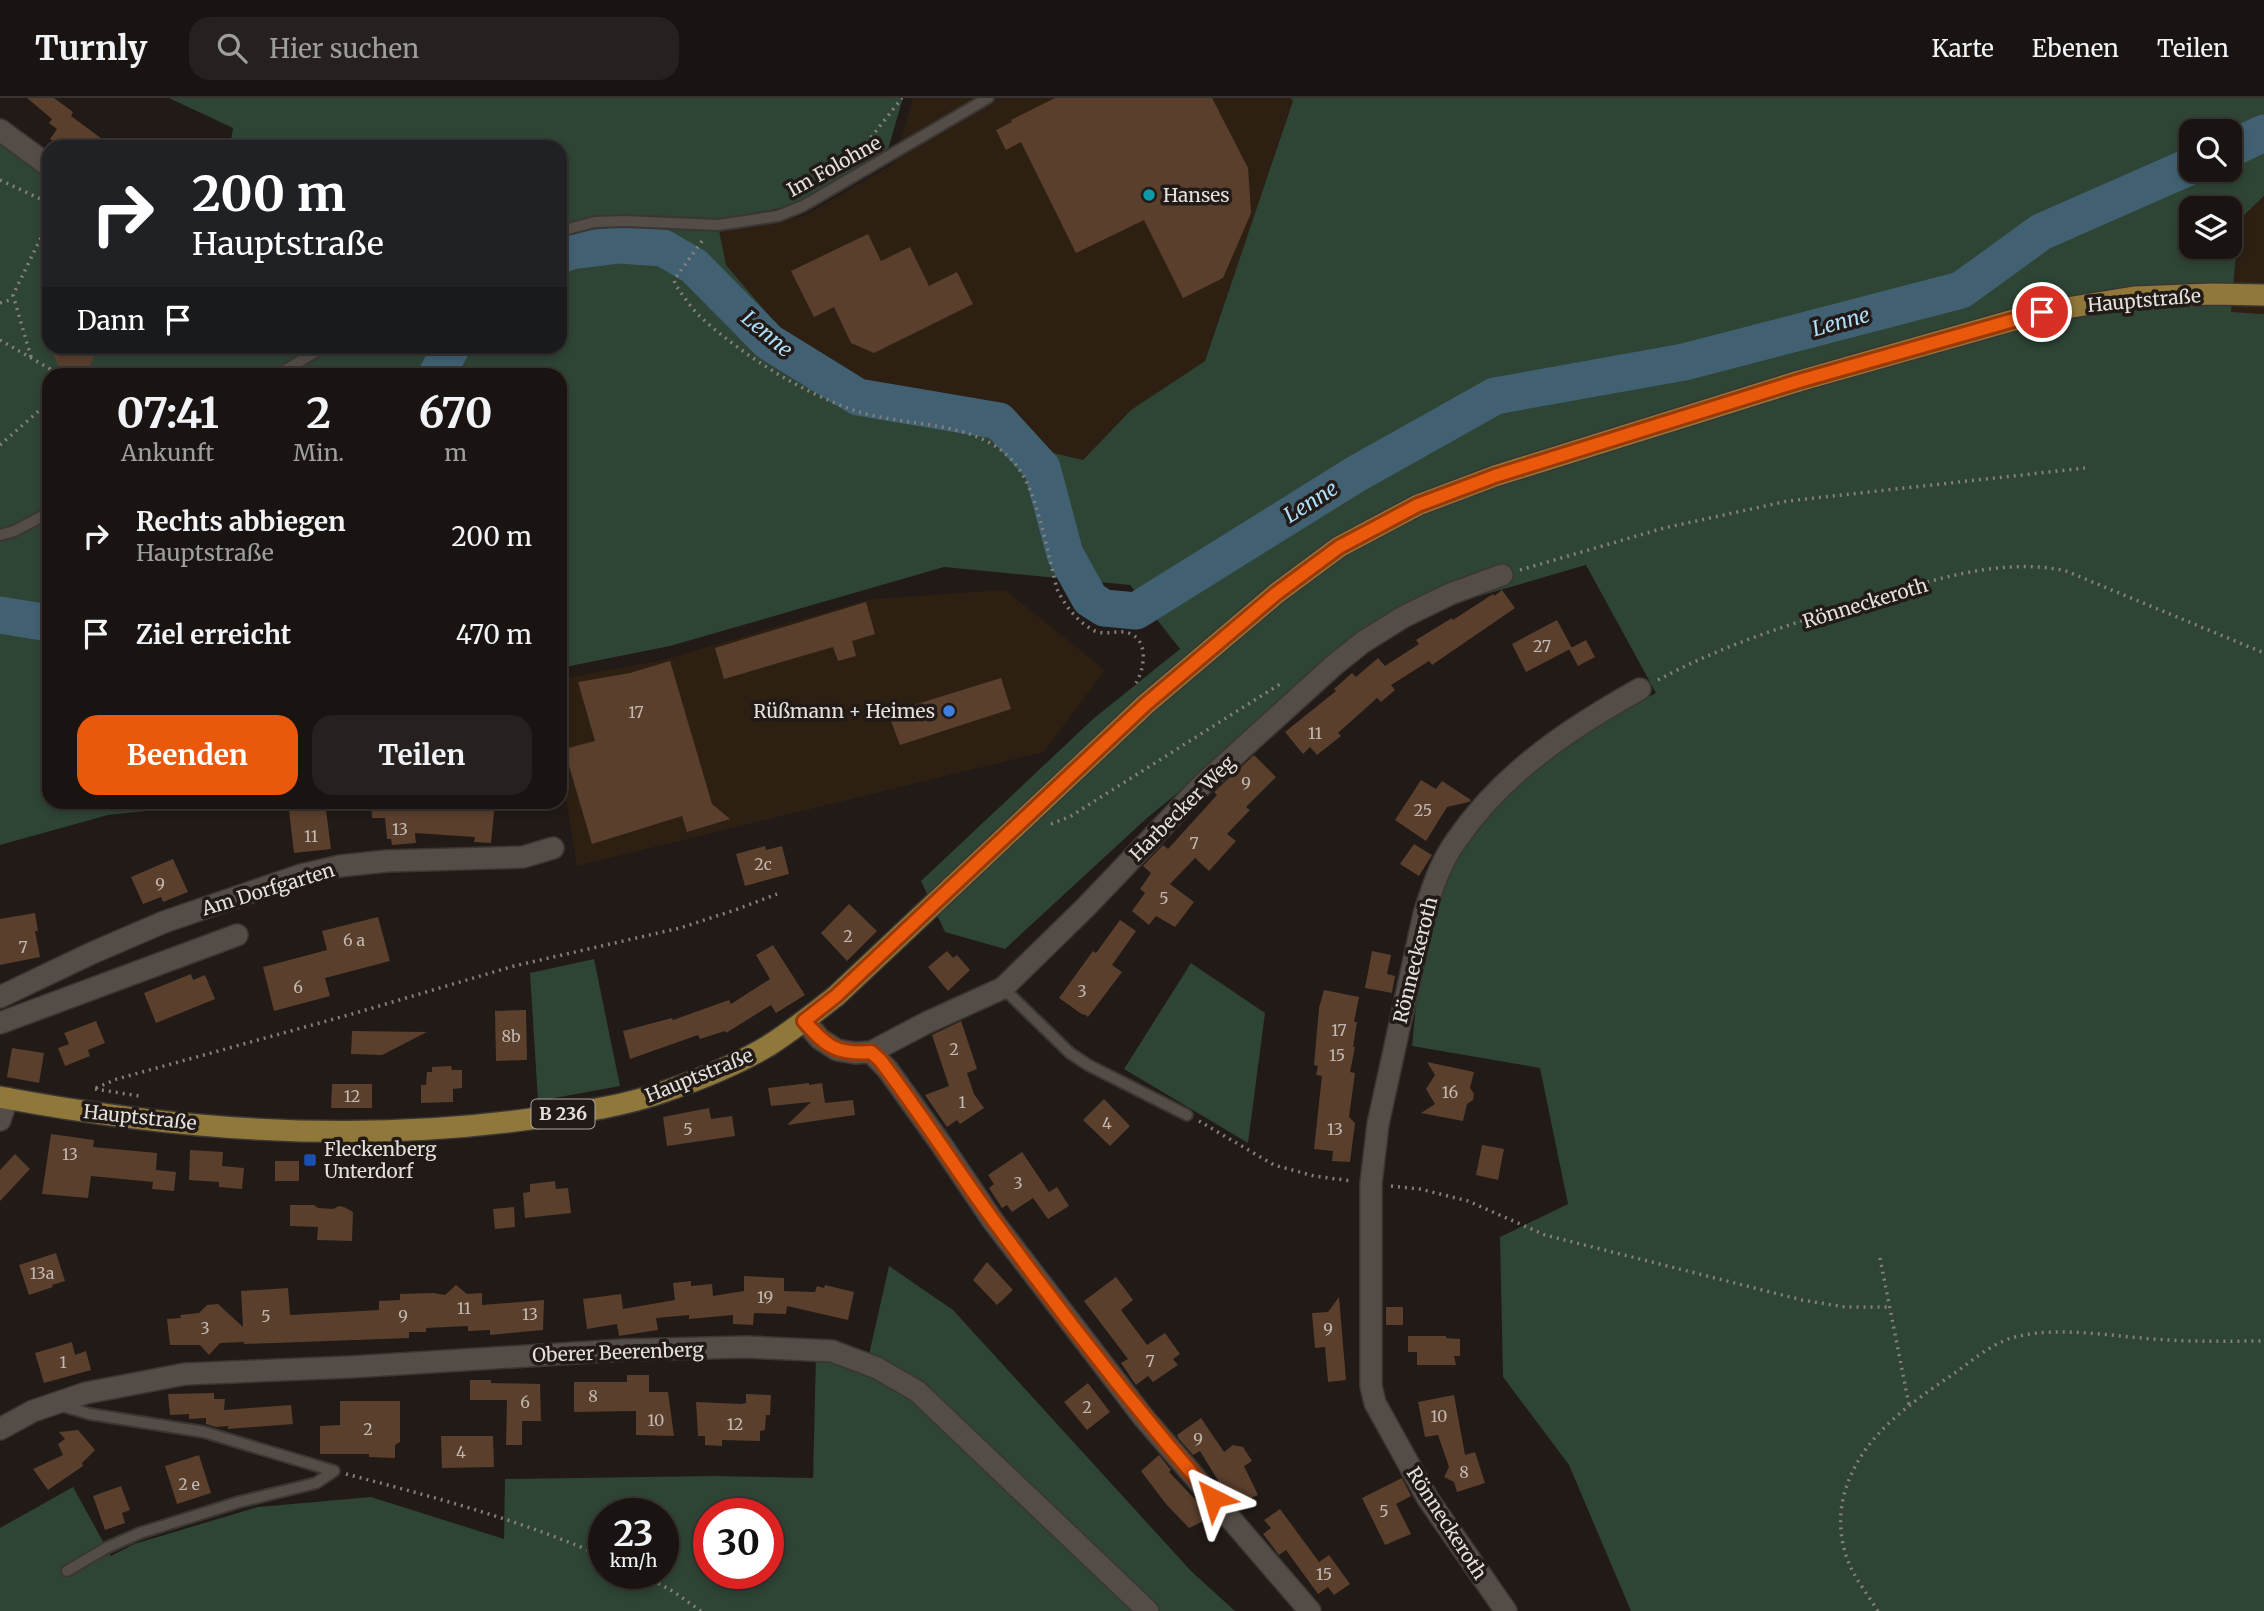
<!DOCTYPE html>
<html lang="de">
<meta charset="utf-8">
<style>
body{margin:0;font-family:Merriweather,serif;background:#26211f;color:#f1f3f6;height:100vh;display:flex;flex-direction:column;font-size:26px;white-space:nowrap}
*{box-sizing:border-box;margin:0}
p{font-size:23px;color:#9f9e9f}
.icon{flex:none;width:38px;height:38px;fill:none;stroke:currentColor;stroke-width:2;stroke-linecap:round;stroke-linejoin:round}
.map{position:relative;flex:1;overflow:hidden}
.side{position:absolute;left:42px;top:270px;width:525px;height:441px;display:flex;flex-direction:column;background:#191411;border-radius:21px;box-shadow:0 4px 10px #0003,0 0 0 2px #373331}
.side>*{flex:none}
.hud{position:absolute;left:42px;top:42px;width:525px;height:214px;border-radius:21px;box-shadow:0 4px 10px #0003,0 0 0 2px #373331;background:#202124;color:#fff;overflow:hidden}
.tools{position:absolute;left:2179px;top:21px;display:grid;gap:14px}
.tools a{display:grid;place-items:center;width:63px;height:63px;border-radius:14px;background:#191411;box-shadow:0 4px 10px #0003,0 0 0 2px #373331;font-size:35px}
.speed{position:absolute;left:588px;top:1400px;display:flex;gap:14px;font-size:35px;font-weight:700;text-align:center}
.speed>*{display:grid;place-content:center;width:91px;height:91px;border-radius:50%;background:#191411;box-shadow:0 4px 10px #0003,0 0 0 2px #373331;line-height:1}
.speed small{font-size:18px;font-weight:400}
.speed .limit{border:10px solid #d22;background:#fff;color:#111}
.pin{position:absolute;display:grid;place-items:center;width:60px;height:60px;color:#fff;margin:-30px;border:4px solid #fff;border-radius:50%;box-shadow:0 2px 7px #0007}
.me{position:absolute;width:77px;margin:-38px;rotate:320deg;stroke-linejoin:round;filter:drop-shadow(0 0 5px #0008)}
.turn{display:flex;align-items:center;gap:24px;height:147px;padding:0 35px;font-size:32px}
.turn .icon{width:91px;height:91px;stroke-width:2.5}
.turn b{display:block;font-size:49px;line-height:60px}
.then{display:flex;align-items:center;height:66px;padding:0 35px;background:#0003;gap:14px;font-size:26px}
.eta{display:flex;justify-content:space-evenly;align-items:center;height:119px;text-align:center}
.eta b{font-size:42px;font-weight:700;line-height:49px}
.primary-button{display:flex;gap:14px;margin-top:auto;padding:14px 35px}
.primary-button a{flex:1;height:80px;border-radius:21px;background:#ea580c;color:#fff;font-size:28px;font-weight:700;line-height:80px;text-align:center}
.primary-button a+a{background:#26211f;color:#f1f3f6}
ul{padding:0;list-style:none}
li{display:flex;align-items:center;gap:21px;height:98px;padding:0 35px}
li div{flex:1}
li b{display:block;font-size:26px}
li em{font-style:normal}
header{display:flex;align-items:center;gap:42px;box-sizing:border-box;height:98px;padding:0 35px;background:#191411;border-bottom:2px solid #373331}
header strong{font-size:33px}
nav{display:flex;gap:38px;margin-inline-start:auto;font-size:24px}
.search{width:490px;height:63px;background:#26211f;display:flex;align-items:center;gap:18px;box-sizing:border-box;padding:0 24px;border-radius:21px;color:#9f9e9f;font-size:26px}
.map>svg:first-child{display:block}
</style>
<header>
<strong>Turnly</strong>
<div class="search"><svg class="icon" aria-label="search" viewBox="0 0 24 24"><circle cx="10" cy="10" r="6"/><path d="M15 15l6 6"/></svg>Hier suchen</div>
<nav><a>Karte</a><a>Ebenen</a><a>Teilen</a></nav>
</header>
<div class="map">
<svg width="2264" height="1513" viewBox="0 0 2264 1513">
<rect width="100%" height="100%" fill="#211a17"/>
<path fill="#2d2013" d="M913,0h378l2,3 -88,260 -74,49 -48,50 -238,-56 -119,-139 -8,-40 86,-9 90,-53z
M2264,98v118l-33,-1 8,-93z
M1005,492l100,80 -61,82 -467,114 -17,-105v-82l103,-19 207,-61z"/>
<path fill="#2e4435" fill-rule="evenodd" d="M169,0h734l-17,58 -90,49 -138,26 60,-6 8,40 119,139 238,56 48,-50 74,-49 88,-260 -2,-3h973v98l-25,24 -8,92 33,2v1297h-633l-62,-146 -66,-88 -3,-140 68,-33 -28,-136 -128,-22 9,-91 36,-111 51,-58 65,-50 83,-43 -70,-128 -117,34 -106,43 -216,176 -142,131 -60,-17 -24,-51 172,-162 87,-70 -50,-64 -186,-18 -274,79 -110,22v-294h-511v428h183l-124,13 -108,30v-702l49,32v171h511v-199h-330l3,-19zM2191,33h39v39h-39zM2191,110h39v39h-39z
M594,861l26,127 -82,15 -8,-128z
M1191,865l74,50 -17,130 -124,-74z
M889,1168l64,44 238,261 44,40h-1235v-83l73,-41 38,69 23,-12 124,-37 113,-10 133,42 1,-60 208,-3 100,2 3,-123 52,4zM604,1416h59v59h-59zM709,1416h59v59h-59z"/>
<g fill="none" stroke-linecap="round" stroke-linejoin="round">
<path stroke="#416173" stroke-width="37" d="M2230,51l34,-16
M560,157l11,-4 48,-6 44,3 31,18 75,76 89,55 141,24 43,47 23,86 25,45 14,9 32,3 220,-137 139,-78 189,-34 277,-72 80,-58 150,-66
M437,276l15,-28
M0,517l49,8"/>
</g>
<path fill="#5a3f2d" d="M27,0h27l19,14 -2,4 42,31h-52l-11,-8 7,-10 -8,-6 3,-4z
M1055,0h157l36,70 3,45 -28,65 -40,20 -39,-78 -68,33 -55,-111 -15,8 -10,-20 16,-8 -1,-2z
M868,136l13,27 29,-14 19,39 28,-14 16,32 -99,49 -23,-10 -17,-36 -20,10 -23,-46z
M49,248h49l-11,28 -25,-2z
M1502,492l13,18 -83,57 -3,-4 -38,24 4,5 -14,12 -4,-4 -39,35 3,3 -24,19 -7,-8 -7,7 -18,-22 51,-41 -2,-2 18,-16 4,4 22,-19 7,8 34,-22 -3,-4 36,-22 1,2 40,-26 1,2z
M866,504l9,32 -23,7 4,15 -18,5 -5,-14 -109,32 -9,-31z
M1557,522l15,28 -46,24 -14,-28z
M1586,542l9,17 -17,9 -9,-17z
M670,563l42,143 18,15 -43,13 -5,-16 -90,28 -28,-95 31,-8 -17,-59 52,-9z
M1001,580l10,31 -111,36 -12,-32z
M1254,657l22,22 -30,30 4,3 -23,24 9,7 -27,30 -14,-13 -25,26 24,18 -19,25 -19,-11 -7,9 -17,-14 13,-18 -5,-4 11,-16 -8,-7 20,-21 5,4 49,-54 -3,-3z
M1421,682l15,9 6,-8 29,19 -2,2 -22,5 -21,34 -31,-21z
M288,704h37l6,47 -37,4z
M371,704h124l-4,41 -17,-1 1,-5 -60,-4 1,10 -24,2 -1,-6h-4l-2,-21h-13z
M1414,746l18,11 -13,21 -19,-12z
M765,748l1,4 16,-4 7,28 -44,12 -9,-32z
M173,761l15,33 -25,10 -2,-5 -18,7 -12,-27z
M849,806l28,27 -30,30 -26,-28z
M35,815l3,18h-3l5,26 -40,8v-46z
M378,819l12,44 -65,17 5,18 -56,15 -11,-44 64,-17 -5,-19z
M1120,822l16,11 -24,34 10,7 -34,45 -4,-3 -1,1 -24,-17 34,-47 3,2z
M773,847l32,50 -29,18 -5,-8 -45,28 -1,-2 -25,8 -2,-4 -68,24 -7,-28 49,-13 1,2 56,-20 2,4 39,-25 -14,-24z
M947,853l6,7 4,-3 13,15 -22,21 -20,-24z
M1372,853l19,4 -4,19 8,2 -3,17 -27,-5z
M191,876l2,6 12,-5 10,24 -59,24 -12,-30z
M1324,892l35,7 -5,25h3l-4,25h2l-5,25 5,1 -6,44 6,6 -5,39 -18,-1 1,-10 -19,-2 8,-73 -6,-1 2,-9 -4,-1 5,-57z
M526,912l1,50 -31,1 -1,-50z
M96,923l9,22 -17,7 2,6 -25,10 -7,-18 11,-4 -5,-11z
M961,923l16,48 -10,4 7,21 10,14 -24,16 -3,-4 -10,7 -22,-32 24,-9 -17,-51z
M352,933l75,1 -45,23 -31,-1z
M12,950l32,5 -5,30 -32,-6z
M1427,964l47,10 -4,16 4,6 -1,6 -6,4 -4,17 -42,-8 14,-9 -9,-15 9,-14z
M451,968l1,4h10v18l-9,1v13l-32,1v-18h5l1,-13h5v-5z
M809,985v2l13,-2 3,20 28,-3 2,15 -68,10 24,-23 -40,4 -3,-18z
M332,986h40v24h-41z
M1104,1001l26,27 -20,20 -27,-26z
M709,1010l2,11 21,-3 3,20 -68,10 -4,-29z
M51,1036l43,6 -1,7 64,6 -1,17 20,2 -2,19 -22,-2 1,-7 -62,-6 -3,22 -46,-4z
M1482,1047l22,4 -6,31 -22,-5z
M190,1052l33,2 -1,14 22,2 -2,21 -23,-2v-5l-30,-2z
M1022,1054l27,40 8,-5 12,19 -21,13 -15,-21 -21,14 -5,-7 -5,3 -13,-20 5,-4 -6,-9z
M15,1056l15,15 -30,32v-31z
M275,1063h24v20h-24z
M555,1083l1,8 12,-1 3,25 -46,5 -2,-25 7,-1v-8z
M290,1107h24l4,3 15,1 6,-3 5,1 9,5 -1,29 -35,-1 1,-13 -28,-1z
M514,1109l1,20 -20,2 -2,-20z
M56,1155l9,28 -13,4 1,2 -24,8 -10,-30z
M987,1164l26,28 -16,15 -24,-25z
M744,1178l40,2v13l31,1 2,-6 7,2 1,-3 29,7 -6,28 -61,-14 -1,8 -32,-1 -1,12 -20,-1v-9l-44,4v-4l-33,3 2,12 -39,6 -2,-12 -30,5 -4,-30 38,-5 2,15 52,-9 -2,-17 18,-2v5l21,-2 1,12 31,-5z
M1116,1179l17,23 -12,10 26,35 18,-12 15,21 -7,5 5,6 -25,17 -5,-6 -12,9 -15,-22 7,-4 -44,-58z
M456,1187l11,9 15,-1v12l62,-5 -1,30 -53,5v-5l-22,1v-5l-42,2v4h-17v6l-165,6v-2l-24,1 -11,12 -9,-10h-30l-3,-26 14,-1 -1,-3 19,-2 8,-8 11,-1 25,23 -2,-36 47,-3 2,27 89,-5v-9l21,-1v-6l33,-1 12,2z
M1339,1199l7,83 -18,2 -3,-35 -10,1 -3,-35 16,-1z
M1386,1209h17v18h-17z
M1408,1238h38v2l14,1v17h-6l2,9h-39v-13h-9z
M72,1244l3,13 11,-4 5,19 -47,13 -9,-30z
M627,1277h22v17h19l6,44 -38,-1v-24l-62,1v-30h53z
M470,1282h21v3l49,1 1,37h-19v24h-16l1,-45h-37z
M1088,1285l22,29 -23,18 -23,-28z
M214,1295v6h11l-1,11 67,-5 2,19 -65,5v-3l-12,1 -10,-3v-6l-17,1v-5l-19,1 -2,-21z
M746,1296l25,1 -1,20h-4l-1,15 -5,1v10l-38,-1v6l-17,-1v-9h-7l-2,-34 45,2 5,-1z
M1454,1297l11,60 10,-3 10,31 -28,9 -3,-10 -10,-5 5,-10 -11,-32 -13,2 -7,-35z
M340,1303h60v41l-5,3v13l-26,-1v-3h-49v-28l20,-1z
M1201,1320l23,34 9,-7 10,2 9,14 -8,5 14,29 -22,10 -11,-13 -25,-41 -7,4 -14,-16 -2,-4z
M78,1332l17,20 -13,13 1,3 -35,24 -15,-21 30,-14 -5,-11 7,-5 -6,-7z
M441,1338h52l1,31 -52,1z
M199,1357l12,38 -34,11 -12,-38z
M1159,1357l12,15 -2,2 43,45 -23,11 -23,-24 -25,-33z
M1402,1380l9,18 -15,8 15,30 -26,11 -23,-47z
M121,1388l9,24 -8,3 3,10 -20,7 -12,-34z
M1280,1411l39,53 10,-7 21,29 -16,11 -6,-8 -10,7 -32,-44 -7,5 -16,-21 8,-6 -7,-8z"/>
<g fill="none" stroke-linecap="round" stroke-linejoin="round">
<defs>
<path id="service" d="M560,133l35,-9 30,-1 93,4 60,-9 25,-10 185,-108
M279,276l46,-28
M0,437l14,-4 35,-18
M1003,890l67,65 18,12 99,50
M59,1307l31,9 114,18 130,39
M67,1473l39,-23 34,-15 99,-31 77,-19 18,-12"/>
<path id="minor" d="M0,32l49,36
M0,899l92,-44 72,-31 137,-47 39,-9 47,-5 136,-4 30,-9
M805,923l15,18 17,11 18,3 16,-1 55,-29 77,-35 83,-81 116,-122 131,-119 30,-24 40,-25 47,-23 52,-19
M0,925l237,-88
M871,954l17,18 53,74 52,77 151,197 166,193
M0,1022l7,-22
M0,1331l33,-18 53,-18 99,-19 166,-7 272,-17 123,-3 86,4 45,17 40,23 231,220
M1506,1513l-78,-112 -53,-96 -4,-17v-203l7,-59 46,-210c8,-25 16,-51 32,-73 46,-68 114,-113 184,-152"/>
<path id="primary" d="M0,999c175,33 360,47 537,21 44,-6 88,-12 129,-27 35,-12 70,-26 102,-45 24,-15 46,-33 68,-50l310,-292 131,-111 62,-46 79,-42 77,-29 304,-95 243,-69 92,-15 79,-3 51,1"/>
</defs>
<use href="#service" stroke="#3a3634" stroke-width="14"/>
<use href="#minor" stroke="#3a3634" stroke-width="24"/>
<use href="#primary" stroke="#3a3634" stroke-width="24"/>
<path stroke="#857f7c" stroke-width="3.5" stroke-dasharray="2 5" stroke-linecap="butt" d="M858,56l44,-56
M0,82l49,23
M702,143l-28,39 1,4c9,13 18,27 30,37 42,37 98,72 151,90 55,18 135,6 168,66 15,27 25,81 33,112 8,17 20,32 36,41 12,7 27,-2 38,4 18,8 13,36 5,49
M0,205l13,-4
M0,242l50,29 4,5
M31,259l-18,-62 36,-74
M0,347l49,-43
M1520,472l144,-42 124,-27 297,-33
M1658,582c59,-32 125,-54 189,-73 65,-21 150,-52 219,-36l198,82
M1051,726l20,-8 209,-132
M96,990l21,-9 235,-65 162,-48 166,-38 58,-19 39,-15
M95,991l44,7
M1199,1023l75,44 40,11 38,5
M1391,1088l29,3 48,12 77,34 257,65 43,7h45
M1880,1160l29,147
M346,1376c88,23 175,46 258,83
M640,1475l34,19 27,19
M1878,1513c-10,-16 -23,-32 -30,-50 -7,-18 -9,-38 -6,-57 11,-58 55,-91 101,-123 24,-15 45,-37 72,-44 45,-12 107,1 153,3 32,2 64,1 96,1"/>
<use href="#service" stroke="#534c47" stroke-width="10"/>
<use href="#minor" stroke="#534c47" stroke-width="21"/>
<use href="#primary" stroke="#90773a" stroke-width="21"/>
</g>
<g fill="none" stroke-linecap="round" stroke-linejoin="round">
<defs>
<path id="route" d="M1213,1400c-77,-89 -150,-182 -219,-277 -39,-53 -74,-109 -114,-161l-9,-8c-35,3 -45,-6 -67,-31l32,-25 310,-292 131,-111 62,-46 79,-42 77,-29 304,-95 243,-69"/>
</defs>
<use href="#route" stroke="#983908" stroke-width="18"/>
<use href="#route" stroke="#ea580c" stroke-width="12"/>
</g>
<circle fill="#0f9aa8" stroke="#211a17" stroke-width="2.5" cx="1149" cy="97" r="7"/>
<circle fill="#3f7fe0" stroke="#211a17" stroke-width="2.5" cx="949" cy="613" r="7"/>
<rect fill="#1a4fb4" stroke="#211a17" stroke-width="2.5" x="303" y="1055" width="14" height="14" rx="3.5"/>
<g text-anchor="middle" stroke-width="7" stroke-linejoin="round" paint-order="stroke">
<g font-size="16" fill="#c2b8b1">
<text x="1542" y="554">27</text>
<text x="636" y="620">17</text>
<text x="1315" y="641">11</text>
<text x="1246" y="691">9</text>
<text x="1423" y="718">25</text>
<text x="400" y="737">13</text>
<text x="311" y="744">11</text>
<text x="1194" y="751">7</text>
<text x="763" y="772">2c</text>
<text x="160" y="792">9</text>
<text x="1164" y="806">5</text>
<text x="848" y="844">2</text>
<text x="354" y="848">6 a</text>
<text x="23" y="855">7</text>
<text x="298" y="895">6</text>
<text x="1082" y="899">3</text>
<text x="1339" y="938">17</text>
<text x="511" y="944">8b</text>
<text x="954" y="957">2</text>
<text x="1337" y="963">15</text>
<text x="1450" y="1000">16</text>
<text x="352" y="1004">12</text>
<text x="962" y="1010">1</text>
<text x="1107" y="1031">4</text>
<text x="688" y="1037">5</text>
<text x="1335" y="1037">13</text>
<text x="70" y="1062">13</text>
<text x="1018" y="1091">3</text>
<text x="42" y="1181">13a</text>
<text x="765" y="1205">19</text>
<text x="464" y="1216">11</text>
<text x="530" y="1222">13</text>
<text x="266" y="1224">5</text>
<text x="403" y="1224">9</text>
<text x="205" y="1236">3</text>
<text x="1328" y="1237">9</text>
<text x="1150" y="1269">7</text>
<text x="63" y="1270">1</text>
<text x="593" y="1304">8</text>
<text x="525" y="1310">6</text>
<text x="1087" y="1315">2</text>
<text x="1439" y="1324">10</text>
<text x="656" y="1328">10</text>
<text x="735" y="1332">12</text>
<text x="368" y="1337">2</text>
<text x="1198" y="1347">9</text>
<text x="461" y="1360">4</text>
<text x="1464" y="1380">8</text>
<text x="189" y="1392">2 e</text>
<text x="1384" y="1419">5</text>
<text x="1324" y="1482">15</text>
</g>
<rect fill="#211a17" stroke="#aaa5a2" stroke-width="2" x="531.5" y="1001.5" width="63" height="29" rx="5"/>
<g font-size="18" font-weight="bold" fill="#e4e0dd">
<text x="563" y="1022">B 236</text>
</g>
<g font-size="19" fill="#e4e0dd" stroke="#211a17">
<text transform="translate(834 68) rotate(-29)" y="7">Im Folohne</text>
<text transform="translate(2144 202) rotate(-5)" y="7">Hauptstraße</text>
<text transform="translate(1865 505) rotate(-17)" y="7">Rönneckeroth</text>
<text transform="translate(1182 710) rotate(-45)" y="7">Harbecker Weg</text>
<text transform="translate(268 791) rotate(-17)" y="7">Am Dorfgarten</text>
<text transform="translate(1415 862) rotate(-76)" y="7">Rönneckeroth</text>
<text transform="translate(699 977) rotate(-22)" y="7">Hauptstraße</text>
<text transform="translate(140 1019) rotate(6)" y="7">Hauptstraße</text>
<text transform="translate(618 1254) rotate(-2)" y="7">Oberer Beerenberg</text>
<text transform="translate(1447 1425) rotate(57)" y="7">Rönneckeroth</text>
</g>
<g font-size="19" fill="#e4e0dd" stroke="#211a17" text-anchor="start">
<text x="1163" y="104">Hanses</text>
<text x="935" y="620" text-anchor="end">Rüßmann + Heimes</text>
<text x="324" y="1058">Fleckenberg<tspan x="324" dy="22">Unterdorf</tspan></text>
</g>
<g font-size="21" font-style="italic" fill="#aedef9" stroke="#211a17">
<text transform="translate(1841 224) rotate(-15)" y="7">Lenne</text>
<text transform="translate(767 236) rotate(40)" y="7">Lenne</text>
<text transform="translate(1311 404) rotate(-32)" y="7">Lenne</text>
</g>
</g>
</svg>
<div class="tools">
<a><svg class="icon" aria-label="search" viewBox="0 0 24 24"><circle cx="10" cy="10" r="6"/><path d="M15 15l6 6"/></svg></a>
<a><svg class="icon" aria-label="layers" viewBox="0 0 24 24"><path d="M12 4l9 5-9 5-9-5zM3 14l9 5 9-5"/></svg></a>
</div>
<div class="speed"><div>23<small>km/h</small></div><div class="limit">30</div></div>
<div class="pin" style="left:2042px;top:214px;background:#d93025"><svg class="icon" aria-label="arrive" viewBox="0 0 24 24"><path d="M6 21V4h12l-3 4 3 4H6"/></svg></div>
<svg class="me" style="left:1213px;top:1400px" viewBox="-20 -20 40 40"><path d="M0-17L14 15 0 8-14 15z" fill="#ea580c" stroke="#fff" stroke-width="4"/></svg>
<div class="hud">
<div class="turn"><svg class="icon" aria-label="right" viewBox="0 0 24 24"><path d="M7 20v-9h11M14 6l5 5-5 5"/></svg><div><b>200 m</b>Hauptstraße</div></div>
<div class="then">Dann<svg class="icon" aria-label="arrive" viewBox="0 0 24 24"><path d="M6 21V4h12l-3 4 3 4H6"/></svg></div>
</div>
<section class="side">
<div class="eta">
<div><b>07:41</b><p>Ankunft</p></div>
<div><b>2</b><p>Min.</p></div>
<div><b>670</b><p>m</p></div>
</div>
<ul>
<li><svg class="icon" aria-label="right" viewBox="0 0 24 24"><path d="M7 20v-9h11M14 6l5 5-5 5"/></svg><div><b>Rechts abbiegen</b><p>Hauptstraße</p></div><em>200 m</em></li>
<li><svg class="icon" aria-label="arrive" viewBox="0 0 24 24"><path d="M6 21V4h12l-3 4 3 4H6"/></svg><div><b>Ziel erreicht</b></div><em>470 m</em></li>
</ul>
<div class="primary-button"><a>Beenden</a><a>Teilen</a></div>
</section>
</div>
